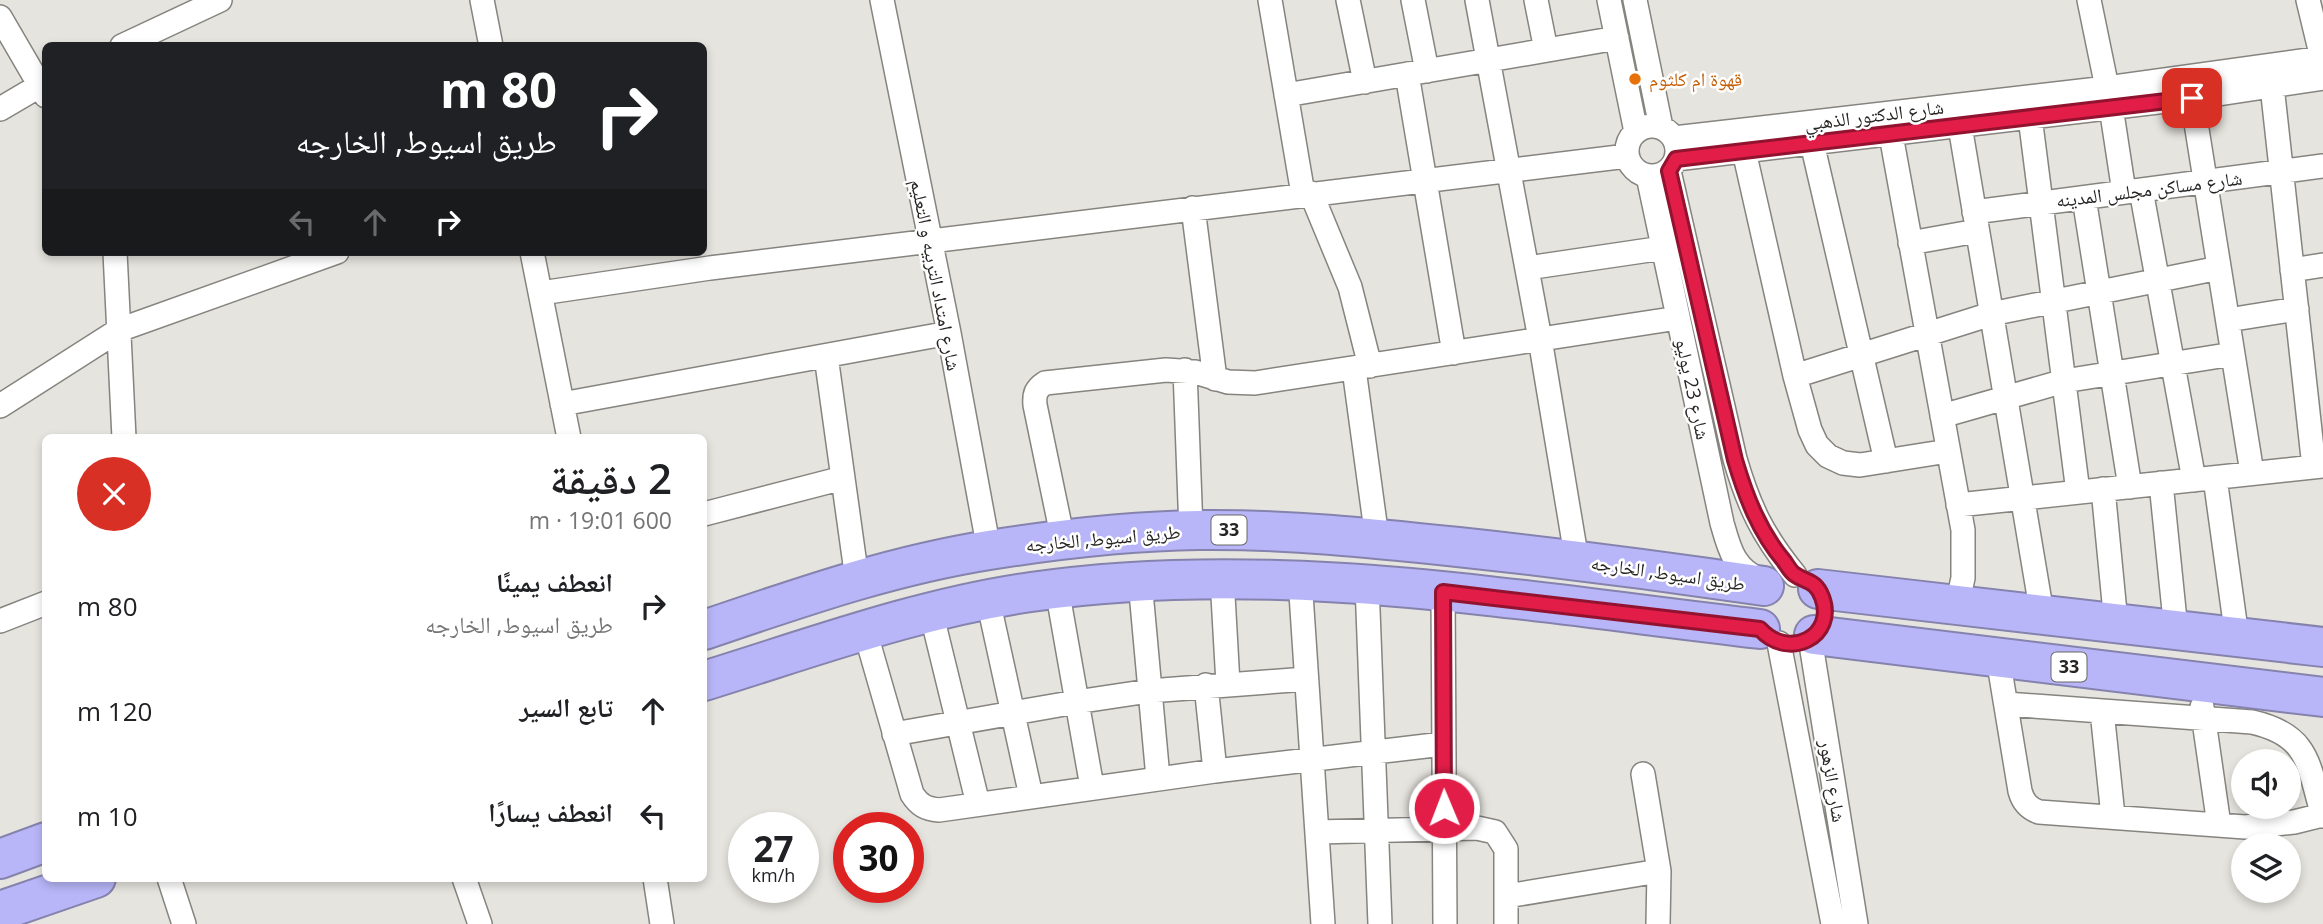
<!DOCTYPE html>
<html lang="ar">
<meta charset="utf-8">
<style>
body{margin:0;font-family:"Open Sans","Noto Naskh Arabic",sans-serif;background:#f2f2f2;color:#202124;direction:rtl;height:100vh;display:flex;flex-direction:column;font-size:26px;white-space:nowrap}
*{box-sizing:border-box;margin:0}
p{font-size:23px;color:#757577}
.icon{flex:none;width:38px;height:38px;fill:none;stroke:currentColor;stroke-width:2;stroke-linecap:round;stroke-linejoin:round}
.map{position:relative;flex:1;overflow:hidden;direction:ltr}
.drawer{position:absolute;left:42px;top:434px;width:665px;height:448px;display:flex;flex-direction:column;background:#fff;border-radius:10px;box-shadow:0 4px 10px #0003;direction:rtl}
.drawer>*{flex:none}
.top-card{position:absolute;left:42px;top:42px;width:665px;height:214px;border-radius:10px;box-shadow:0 4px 10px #0003;direction:rtl;background:#202124;color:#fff;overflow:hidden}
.fabs{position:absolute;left:2231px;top:749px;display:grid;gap:14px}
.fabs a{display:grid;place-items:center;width:70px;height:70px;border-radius:50%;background:#fff;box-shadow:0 4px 10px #0003;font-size:35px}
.speed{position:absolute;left:728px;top:812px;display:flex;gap:14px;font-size:35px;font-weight:700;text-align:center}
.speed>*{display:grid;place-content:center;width:91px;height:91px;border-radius:50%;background:#fff;box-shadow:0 4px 10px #0003;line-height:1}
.speed small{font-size:18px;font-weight:400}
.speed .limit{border:10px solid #d22;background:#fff;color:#111}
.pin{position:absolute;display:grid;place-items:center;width:60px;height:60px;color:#fff;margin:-30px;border-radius:14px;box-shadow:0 4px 10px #0006}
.me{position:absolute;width:77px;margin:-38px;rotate:359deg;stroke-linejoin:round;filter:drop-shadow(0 0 5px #0008)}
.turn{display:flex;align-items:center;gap:24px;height:147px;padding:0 35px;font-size:32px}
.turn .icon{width:91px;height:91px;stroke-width:2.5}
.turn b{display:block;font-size:49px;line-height:60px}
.lanes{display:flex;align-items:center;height:66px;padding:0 35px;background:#0003;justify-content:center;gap:35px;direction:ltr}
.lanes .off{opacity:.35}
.round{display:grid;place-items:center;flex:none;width:74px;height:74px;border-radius:37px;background:#f2f2f2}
.summary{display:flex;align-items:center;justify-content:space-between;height:119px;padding:0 35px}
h1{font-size:42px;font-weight:600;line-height:52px}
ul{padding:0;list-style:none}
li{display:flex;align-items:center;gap:21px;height:105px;padding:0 35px}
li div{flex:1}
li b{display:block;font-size:26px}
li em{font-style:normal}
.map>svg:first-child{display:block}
</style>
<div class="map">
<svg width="2323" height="924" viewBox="0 0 2323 924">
<rect width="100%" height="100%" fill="#e6e4de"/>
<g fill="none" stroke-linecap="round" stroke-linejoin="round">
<defs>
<path id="street" d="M482,0l9,46
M882,0l67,333 40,217
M1270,0l33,194
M1348,0l17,82
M1413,0l14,71
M1477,0l63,339 37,222
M1536,0l10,50
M1609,0l27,132
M1635,0l26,127
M2089,0l22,107 13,85
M2308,0l14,58
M0,17l46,79
M122,46l98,-46
M1407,74l47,279
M2272,86l42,381
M1286,95l331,-57
M2192,98l60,375
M0,109l46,-27
M2030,117l48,375
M1627 151a25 25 0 1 1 50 0a25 25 0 1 1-50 0Z
M1960,126l82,488
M1891,135l72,395v48l-6,27
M1674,138l433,-50 216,-30
M1812,143l74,318
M1744,151l51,225 15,54 7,15 11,11 15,7 17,2 88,-14
M1676,159l516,-61 131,-20
M1669,171l66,288c14,48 28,77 60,116
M1648,176l74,347c7,25 12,47 39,57
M2141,190l53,290
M1311,193l39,94 20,79
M2084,198l46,289
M1193,208l22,171
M1974,212l349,-46
M1910,243l67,-12
M115,252l9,186
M532,252l37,186
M1527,268l136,-20
M2292,270l31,-5
M541,293l169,-25 917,-112
M2228,320l69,-11
M826,356l31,223
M1354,369l23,169
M1185,370l6,160
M1795,376l196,-62 228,-46
M562,404l387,-71
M0,406l119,-76 218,-78
M1942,416l122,-35 169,-27
M2215,478l22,159
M2161,483l15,147
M2103,489l13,134
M1958,505l365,-39
M704,514l139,-36
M1063,540l-28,-135c-1,-11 1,-16 10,-22l121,-13 29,2 33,10 27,1 423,-65
M1222,578l6,106
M1300,579l23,345
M1140,581l18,197
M1367,584l13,340
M1057,589l35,198
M1443,592l2,332
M988,600l43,196
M931,612l47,192
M0,621l46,-18
M865,631l47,163c7,11 14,15 27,16l276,-39 228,-27
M1810,638l46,286
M1779,643l54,281
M1998,658l22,133c3,11 8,17 19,21l206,15 49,-5 29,-7
M1206,685l9,86
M2006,704l246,18c58,13 56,43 71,94
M2202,707l17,118
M2102,711l11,105
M894,734l182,-32 73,-11 157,-12
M1643,774l16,97 -1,53
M1317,832l160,-4 18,4 11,17v75
M169,878l15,46
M464,878l16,46
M655,878l7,46
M1507,896l152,-25"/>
<path id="highway" d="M1818,589l505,58
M704,630c95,-32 185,-64 285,-80 70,-11 140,-19 210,-20 87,-1 173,8 259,17 102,11 204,24 306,39
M1814,635l509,62
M704,681c107,-33 215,-73 327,-89 243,-35 487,9 729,37
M0,859l46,-17
M0,911l96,-33"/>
</defs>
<use href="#street" stroke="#86847f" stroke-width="26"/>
<use href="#highway" stroke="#8583ad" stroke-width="42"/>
<use href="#street" stroke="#fff" stroke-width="23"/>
<use href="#highway" stroke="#b8b6f8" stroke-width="38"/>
</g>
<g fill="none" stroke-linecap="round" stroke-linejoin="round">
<defs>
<path id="route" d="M1444,808l-1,-216 317,37c29,32 77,7 62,-32 -7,-18 -16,-14 -28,-23 -4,-3 -7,-9 -10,-13 -25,-30 -38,-64 -49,-101l-66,-289 7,-12 516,-61"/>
</defs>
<use href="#route" stroke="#92132f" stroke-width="18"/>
<use href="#route" stroke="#e11d48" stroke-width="12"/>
</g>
<circle fill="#e8710a" stroke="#fff" stroke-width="2.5" cx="1635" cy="79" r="7"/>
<g text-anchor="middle" stroke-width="5" stroke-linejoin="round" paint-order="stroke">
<g fill="#fff" stroke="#676665" stroke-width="2">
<rect x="1211.5" y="515.5" width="35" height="29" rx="5"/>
<rect x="2051.5" y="652.5" width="35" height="29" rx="5"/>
</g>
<g font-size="18" font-weight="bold" fill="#262523">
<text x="1229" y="536">33</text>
<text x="2069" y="673">33</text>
</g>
<g font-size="19" fill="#c56008" stroke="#fff" text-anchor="start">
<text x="1649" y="86">قهوة ام كلثوم</text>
</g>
<g font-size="19" fill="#262523" stroke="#fff">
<text transform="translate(1874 115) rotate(-7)" y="7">شارع الدكتور الذهبي</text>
<text transform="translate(2149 189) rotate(-7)" y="7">شارع مساكن مجلس المدينه</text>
<text transform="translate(936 275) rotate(79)" y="7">شارع امتداد التربيه و التعليم</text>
<text transform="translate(1693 389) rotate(78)" y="7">شارع 23 يوليو</text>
<text transform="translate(1103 538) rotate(-5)" y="7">طريق اسيوط, الخارجه</text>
<text transform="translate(1668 573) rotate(8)" y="7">طريق اسيوط, الخارجه</text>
<text transform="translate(1833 781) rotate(81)" y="7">شارع الزهور</text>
</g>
</g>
</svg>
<div class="fabs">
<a><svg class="icon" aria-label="sound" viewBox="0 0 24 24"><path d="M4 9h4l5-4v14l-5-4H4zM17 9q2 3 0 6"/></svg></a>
<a><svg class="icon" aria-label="layers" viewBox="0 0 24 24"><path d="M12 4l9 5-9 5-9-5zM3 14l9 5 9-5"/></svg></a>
</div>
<div class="speed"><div>27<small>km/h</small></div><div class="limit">30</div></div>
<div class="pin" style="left:2192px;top:98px;background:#d93025"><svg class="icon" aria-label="arrive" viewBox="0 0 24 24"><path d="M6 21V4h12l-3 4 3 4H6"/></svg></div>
<svg class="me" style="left:1444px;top:808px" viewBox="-20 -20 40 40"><circle r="17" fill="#e11d48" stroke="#fff" stroke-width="3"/><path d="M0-11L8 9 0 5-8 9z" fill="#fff"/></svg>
<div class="top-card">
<div class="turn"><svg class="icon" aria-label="right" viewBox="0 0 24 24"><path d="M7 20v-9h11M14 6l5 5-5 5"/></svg><div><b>80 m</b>طريق اسيوط, الخارجه</div></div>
<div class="lanes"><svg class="icon off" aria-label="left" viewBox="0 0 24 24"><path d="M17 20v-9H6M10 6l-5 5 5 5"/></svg><svg class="icon off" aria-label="ahead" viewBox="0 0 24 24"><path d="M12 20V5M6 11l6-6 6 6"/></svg><svg class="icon" aria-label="right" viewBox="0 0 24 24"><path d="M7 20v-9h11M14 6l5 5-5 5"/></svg></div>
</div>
<section class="drawer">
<div class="summary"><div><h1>2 دقيقة</h1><p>600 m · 19:01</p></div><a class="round" style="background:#d93025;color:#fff"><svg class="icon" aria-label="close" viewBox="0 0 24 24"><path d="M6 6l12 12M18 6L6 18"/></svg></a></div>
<ul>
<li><svg class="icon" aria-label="right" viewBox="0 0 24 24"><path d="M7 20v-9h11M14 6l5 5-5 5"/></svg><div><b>انعطف يمينًا</b><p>طريق اسيوط, الخارجه</p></div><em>80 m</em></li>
<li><svg class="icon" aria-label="ahead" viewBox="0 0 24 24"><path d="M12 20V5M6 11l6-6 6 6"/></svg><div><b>تابع السير</b></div><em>120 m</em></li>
<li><svg class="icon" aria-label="left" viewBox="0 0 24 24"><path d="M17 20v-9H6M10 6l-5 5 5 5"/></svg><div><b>انعطف يسارًا</b></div><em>10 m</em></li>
</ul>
</section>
</div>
